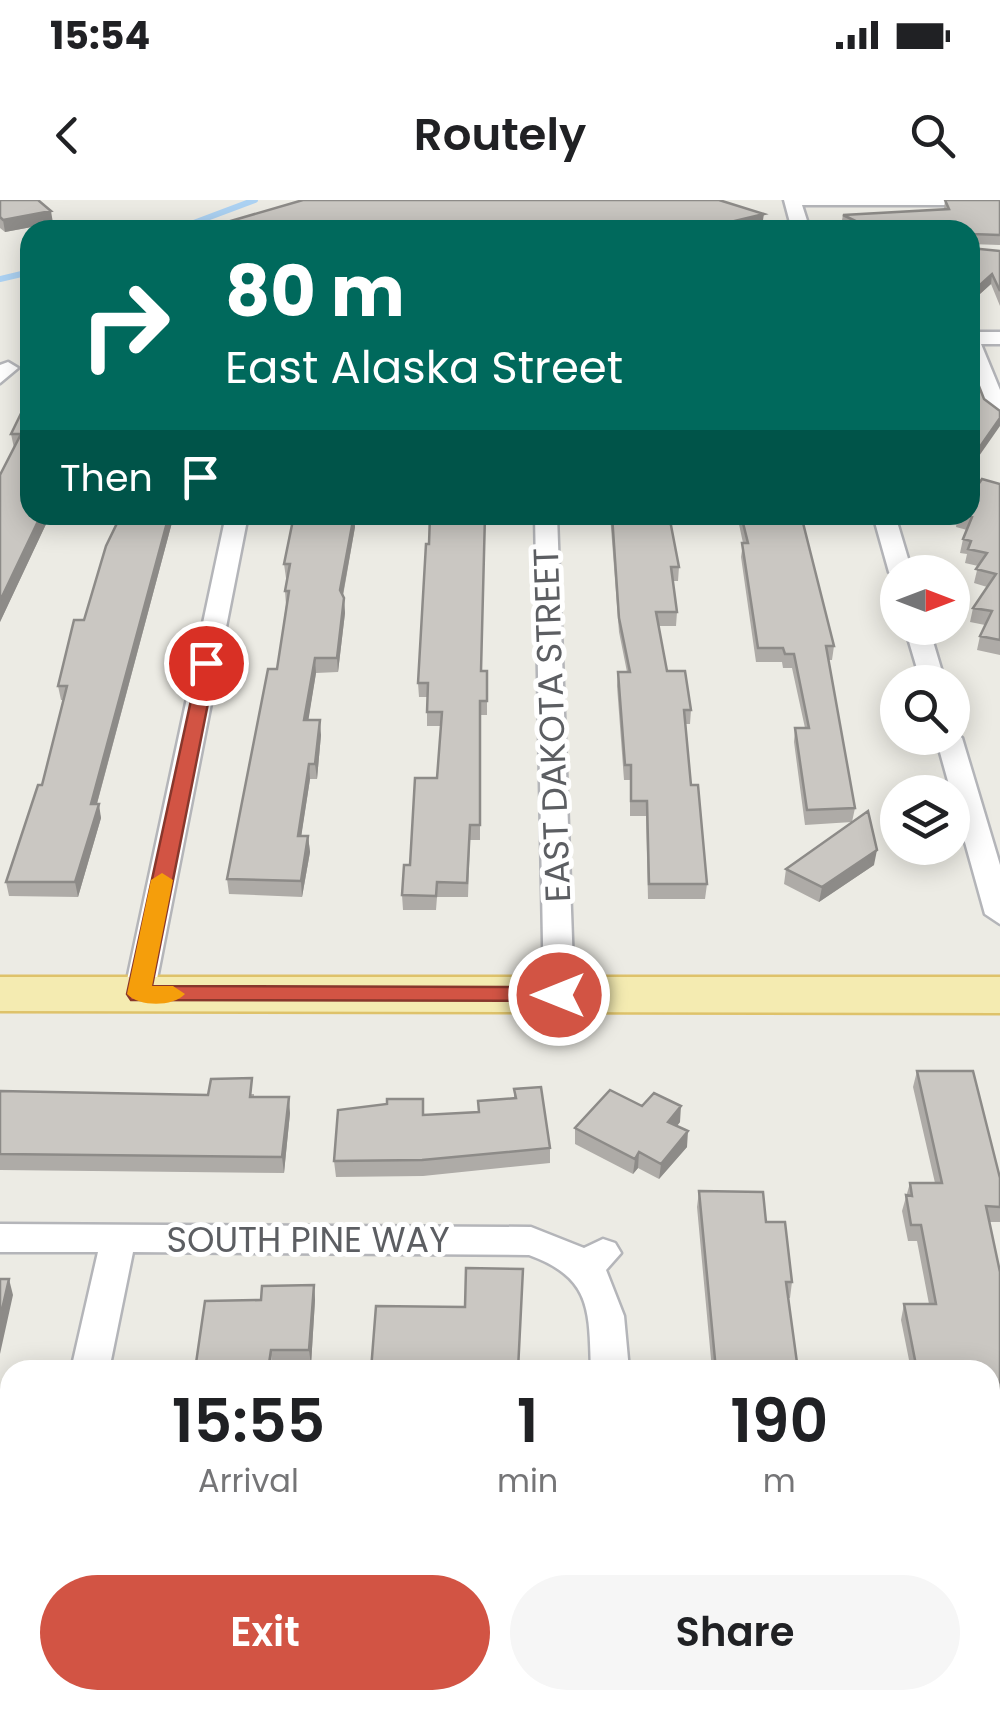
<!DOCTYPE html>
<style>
body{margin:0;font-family:Poppins,sans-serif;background:#f6f6f6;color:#202124;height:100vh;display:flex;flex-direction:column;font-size:38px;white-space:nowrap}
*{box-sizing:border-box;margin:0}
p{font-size:32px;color:#757577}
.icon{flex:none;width:55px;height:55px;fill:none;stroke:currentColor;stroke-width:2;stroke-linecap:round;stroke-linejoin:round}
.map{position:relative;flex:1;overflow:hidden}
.panel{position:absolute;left:0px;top:1160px;width:1000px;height:350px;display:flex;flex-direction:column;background:#fff;border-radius:30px 30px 0 0;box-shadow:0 5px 25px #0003}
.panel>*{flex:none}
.guide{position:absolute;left:20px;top:20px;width:960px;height:305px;border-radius:30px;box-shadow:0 5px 25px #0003;background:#00695c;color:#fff;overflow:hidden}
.needle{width:65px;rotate:90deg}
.controls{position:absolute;left:880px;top:355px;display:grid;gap:20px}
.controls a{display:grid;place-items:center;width:90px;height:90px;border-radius:50%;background:#fff;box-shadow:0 5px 25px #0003;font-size:50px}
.pin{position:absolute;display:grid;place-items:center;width:85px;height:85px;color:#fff;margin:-42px;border:5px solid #fff;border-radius:50%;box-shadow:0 2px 10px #0007}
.me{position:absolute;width:110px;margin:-55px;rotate:270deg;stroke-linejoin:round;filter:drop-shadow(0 0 8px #0008)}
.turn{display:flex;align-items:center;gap:35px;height:210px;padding:0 40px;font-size:45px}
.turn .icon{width:130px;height:130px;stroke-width:2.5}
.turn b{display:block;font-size:70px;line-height:85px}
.then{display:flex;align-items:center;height:95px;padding:0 40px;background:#0003;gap:20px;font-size:38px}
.eta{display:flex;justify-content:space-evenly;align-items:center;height:170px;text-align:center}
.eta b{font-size:60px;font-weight:600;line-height:70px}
.action{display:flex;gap:20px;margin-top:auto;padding:20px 40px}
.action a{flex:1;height:115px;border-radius:60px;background:#d25444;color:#fff;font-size:40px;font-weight:600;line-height:115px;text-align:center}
.action a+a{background:#f6f6f6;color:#202124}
.status{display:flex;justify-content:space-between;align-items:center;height:70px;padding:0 50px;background:#fff;direction:ltr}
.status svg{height:28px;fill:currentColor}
header{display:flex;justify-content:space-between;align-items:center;height:130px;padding:0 40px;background:#fff;font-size:45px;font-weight:600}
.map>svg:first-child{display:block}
</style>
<div class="status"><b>15:54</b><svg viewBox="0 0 49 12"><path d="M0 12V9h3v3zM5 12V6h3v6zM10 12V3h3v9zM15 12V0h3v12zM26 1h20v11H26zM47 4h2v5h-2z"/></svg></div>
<header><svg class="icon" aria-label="back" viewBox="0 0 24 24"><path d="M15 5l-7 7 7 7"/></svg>Routely<svg class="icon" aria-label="search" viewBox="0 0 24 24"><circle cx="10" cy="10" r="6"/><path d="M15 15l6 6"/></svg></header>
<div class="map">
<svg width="1000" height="1510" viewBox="0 0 1000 1510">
<rect width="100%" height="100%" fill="#ecebe4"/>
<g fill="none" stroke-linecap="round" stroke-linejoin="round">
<path stroke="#acd2f3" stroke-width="6" d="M175,30l80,-30
M0,79l30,-7"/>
<defs>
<path id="street" d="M784,0h216v5h-198l8,25h-18z
M970,132h30v12h-19l19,46v31c-24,-7 -30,-67 -30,-89z
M8,162l10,6 -18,15v-18z
M226,315h22l-94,479 -4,7h-22l-4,-7z
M535,315h22l17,480 -4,7h-22l-4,-7z
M873,315h22l17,57h-14v6l-9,-6z
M905,428h24l16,54h-24z
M952,531l10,7 38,127v59l-15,-10 -49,-176h16z
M0,1024l531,3 53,21 19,-9 12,4 6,10 -15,17 18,46 5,54h-38c-2,-60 1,-92 -62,-115l-396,-3 -24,118h-38l27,-118h-98z
M10,1483v17h30l-1,10h-39v-16z
M605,1500h42l1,10h-44z"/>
<path id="primary" d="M0,777h1000v36l-1000,-2z"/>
</defs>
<use href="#street" stroke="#b4b5b9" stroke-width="5"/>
<use href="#primary" stroke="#dec26a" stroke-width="5"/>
<use href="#street" fill="#fff" fill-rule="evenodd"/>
<use href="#primary" fill="#f4ebb1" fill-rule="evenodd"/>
</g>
<path fill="#aeaba7" d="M0,0l53,23 -48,9 -5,-4z
M945,0h55v45l-30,-1v-14h-117l-12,-5 2,-10 101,-6z
M1000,51v55l-9,-22 -21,19z
M28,197l2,118 17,7 -47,100 14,-174 -3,-14z
M1000,284v171l-23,-5 3,-14 5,-11 -15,-3 3,-14 14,-21 -13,-4 4,-17 -13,-3 2,-9 -7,-1 3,-14 4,-9 -11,-3 2,-12h12z
M121,315h53l-77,289 4,14 -23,79 -69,-1 -3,-14 36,-97 22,-85h-3l-3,-14 26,-66z
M354,315l1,12 -12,69 2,17 -7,59 -22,1 -8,47 13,15 -4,44h-7l-9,57h7l2,16 -8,45 -73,-3 -2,-15 50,-210 9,-64 -1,-14 2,-13h-1l-2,-14z
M485,315l-4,156h6v44h-7v125h-10l-2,57h-31l-1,13h-33l-1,-15 35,-117 4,-52h-14v-29h-8l-1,-14 11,-139z
M610,315h59l10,52 -1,14h-5l4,31 -1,14h-18l9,45 24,39 -1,14h-4l5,61 16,99 -2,15h-57l-2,-83h-16v-36h-6l-7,-94 1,-14h9l-8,-40z
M737,315h64l33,131 -2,14h-4l27,148 -3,14 22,43 -55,37 -35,-18 2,-15 66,-47 -47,3 -11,-83 1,-14h10l-13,-60h-9l-1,-6h-26l-15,-105 2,-14z
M917,871l83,107v44h-11l11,50v398h-10v-300h-79l-10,-50 3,-16h25l-12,-63h-9l-6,-30 8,-28h25l-22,-96z
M514,889l36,59v15l-127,13 -87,1 -2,-16 89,-62 1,16 54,-3v-11l36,-2z
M0,891l208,4 46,-1v3l36,16 -6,60 -284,-3z
M642,906l38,16 -3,4 10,21 -28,32 -21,-11 -5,6 -58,-30v-16z
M699,991l67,31 26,60 -2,16h-2l10,72h-86l-15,-163z
M314,1085l1,15 -4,65 -38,1 -12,-66z"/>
<path fill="#8d8b88" d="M51,11l2,12 -48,9 -2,-12z
M764,14l-2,12 -17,4 -19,-7z
M992,74l-1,10 -21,19v-9z
M1000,218v8l-30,43v-8z
M41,315h5l1,7 -47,100v-21z
M169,315h5l-81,303 -2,-14z
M354,315l1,12 -14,78 -1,-15z
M344,398l1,15 -7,59 -1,-14z
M315,458l1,15 -10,62 -2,-15z
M320,520l1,15 -4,44 -2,-15z
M309,564l1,15 -11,72 -1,-15z
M99,604l2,14 -23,79 -3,-15z
M308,636l2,16 -8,45 -1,-16z
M877,650l-3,15 -55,37 3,-15z
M289,897l1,16 -6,60 -2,-16z
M681,906l-1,16 -13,16 1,-16z
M688,931l-1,16 -28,32 2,-15z
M639,952l-1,16 -5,6 2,-15z
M9,1079l4,16 -13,59v-36z
M314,1085l1,15 -4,65 -2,-15z
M271,1150l1,20h-4z
M225,1500h5l-2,10h-4z"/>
<path fill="#cac7c2" stroke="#8d8b88" stroke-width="2.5" d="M0,0h38l13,11 -48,9 -3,-3z
M303,0h416l45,14 -38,9 18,7h-537l10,-5z
M945,0h55v35l-28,-1 -2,6v-10h-103l3,-2 -27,-13 106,-6z
M970,48l30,3v40l-8,-17 -22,20z
M970,176h5l9,23 16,12v7l-30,43z
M30,195v104l-4,9h4v7h11l-41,86v-126l21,-41h-10z
M982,279l18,5v156l-20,-4 12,-25 -19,-3 23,-34 -20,-5 11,-16 -19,-4 3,-8 -8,-2 9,-22 -8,-2h6v-19z
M121,315h48l-78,289h8l-24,78h-69l32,-97h4l25,-99h-9l16,-66h10l22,-74z
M294,315h60l-14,75 4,8 -7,60h-22l-11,62h16l-5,44h-6l-11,72h10l-7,45 -74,-2 41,-210h9l12,-78h-4l5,-27h-6z
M430,315h55l-4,156h6v30h-7v124h-10l-3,58 -30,-1 -1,14 -34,-1 2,-30h6l5,-87h22l5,-66h-15l1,-29h-10l8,-139h3z
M612,315h57l10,52h-8l6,45h-21l11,59h18l6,39h-7l7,75h7l9,99h-58l-2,-83h-16v-36h-6l-7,-93h12l-11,-54z
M741,315h60l33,131h-8l29,162 -48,2 -12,-82h14l-15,-74h-9l-2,-6h-25l-16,-105h6z
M868,611l9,39 -55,37 -36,-18z
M917,871h56l27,107v29l-14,-1 14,66v384h-8l-2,-12v-274h-73l-13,-66h32l-15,-79h-10l-5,-30 6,1 -2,-13h32z
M252,878l-2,19h39l-7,60 -282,-3v-63l208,4 3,-16z
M541,887l9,61 -128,12 -88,1 4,-51 49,-6v-5h36v16l56,-3 -1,-11 38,-3 -2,-9z
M610,890l32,16 12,-13 27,13 -13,16 20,9 -27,33 -22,-12 -4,7 -60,-31z
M699,991l64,1 3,30h19l7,60h-6l12,88h-82z
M466,1068l57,1 -5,101h-147l5,-64 89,1z
M0,1079h9l-9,39z
M314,1085l-5,65h-38l-3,20h-73l10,-69 56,-1 1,-14z
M135,1500h90l-1,10h-91z
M444,1500h54v10h-55z
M742,1500h66l1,6h19l1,4h-98v-3h12z"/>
<path fill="#d25444" stroke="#88372c" stroke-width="2.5" d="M200,459l16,4 -64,323 407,1 12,8 -4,6 -436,-1 -4,-6z"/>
<path fill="#f59e0b" d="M162,673l11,7 -21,106h21l12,8c-12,13 -46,13 -58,0l24,-114z"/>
<g text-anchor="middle" stroke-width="10" stroke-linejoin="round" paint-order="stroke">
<g font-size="35" fill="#5c5e62" stroke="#fff">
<text transform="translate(552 525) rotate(-92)" y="12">EAST DAKOTA STREET</text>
<text x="308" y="1052">SOUTH PINE WAY</text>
</g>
</g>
</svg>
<div class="controls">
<a><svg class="needle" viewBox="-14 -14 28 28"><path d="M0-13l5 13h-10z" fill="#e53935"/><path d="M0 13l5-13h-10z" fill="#757577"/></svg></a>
<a><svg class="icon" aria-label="search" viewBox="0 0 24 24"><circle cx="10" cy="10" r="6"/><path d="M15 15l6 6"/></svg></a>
<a><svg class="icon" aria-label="layers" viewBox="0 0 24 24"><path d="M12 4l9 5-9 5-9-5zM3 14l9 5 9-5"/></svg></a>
</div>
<div class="pin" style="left:206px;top:463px;background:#d93025"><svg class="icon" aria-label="arrive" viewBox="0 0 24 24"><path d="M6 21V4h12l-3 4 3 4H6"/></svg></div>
<svg class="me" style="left:559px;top:795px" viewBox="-20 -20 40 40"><circle r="17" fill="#d25444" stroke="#fff" stroke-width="3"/><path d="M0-11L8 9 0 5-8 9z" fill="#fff"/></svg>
<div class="guide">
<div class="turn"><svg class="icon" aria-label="right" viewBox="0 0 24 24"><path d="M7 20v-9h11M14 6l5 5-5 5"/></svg><div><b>80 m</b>East Alaska Street</div></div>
<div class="then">Then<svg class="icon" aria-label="arrive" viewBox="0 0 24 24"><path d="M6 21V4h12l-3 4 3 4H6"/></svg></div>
</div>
<section class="panel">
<div class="eta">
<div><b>15:55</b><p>Arrival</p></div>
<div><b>1</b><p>min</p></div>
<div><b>190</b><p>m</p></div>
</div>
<div class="action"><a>Exit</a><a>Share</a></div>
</section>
</div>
